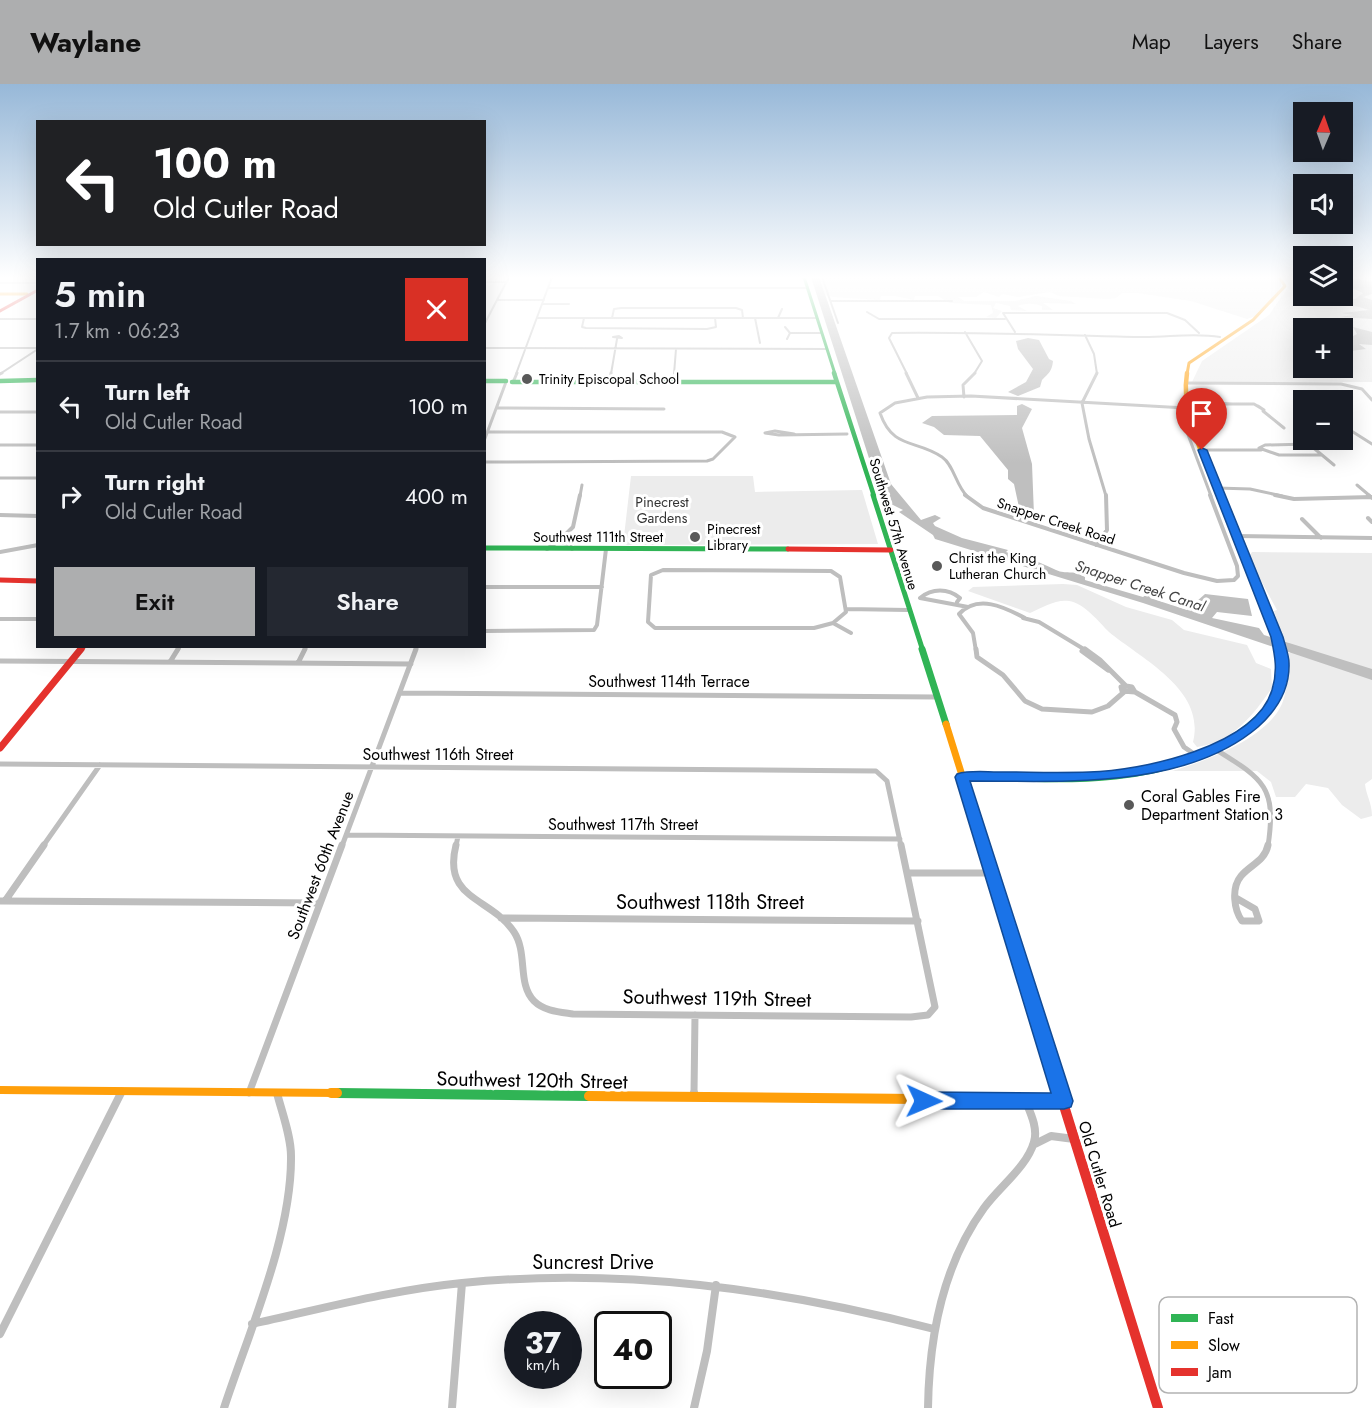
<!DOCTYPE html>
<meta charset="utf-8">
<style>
body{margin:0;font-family:Jost,sans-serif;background:#242831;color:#f1f3f6;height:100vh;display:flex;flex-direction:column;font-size:22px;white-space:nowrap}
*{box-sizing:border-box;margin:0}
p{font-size:20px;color:#9ea1a6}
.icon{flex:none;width:33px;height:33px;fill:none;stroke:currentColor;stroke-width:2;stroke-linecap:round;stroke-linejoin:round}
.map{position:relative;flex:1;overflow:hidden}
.sheet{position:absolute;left:36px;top:174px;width:450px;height:390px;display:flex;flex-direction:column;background:#171b24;border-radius:0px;box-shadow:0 6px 24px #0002}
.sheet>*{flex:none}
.top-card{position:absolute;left:36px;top:36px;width:450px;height:126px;border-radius:0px;box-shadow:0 6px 24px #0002;background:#202124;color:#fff;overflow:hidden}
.needle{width:39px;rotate:2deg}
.controls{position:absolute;left:1293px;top:18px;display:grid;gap:12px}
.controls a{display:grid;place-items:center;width:60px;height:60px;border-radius:0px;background:#171b24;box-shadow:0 6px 24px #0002;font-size:30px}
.speed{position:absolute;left:504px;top:1227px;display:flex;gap:12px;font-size:30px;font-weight:700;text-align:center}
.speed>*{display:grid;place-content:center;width:78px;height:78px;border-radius:50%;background:#171b24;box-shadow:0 6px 24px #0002;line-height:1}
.speed small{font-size:15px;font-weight:400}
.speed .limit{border:3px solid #111;border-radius:9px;background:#fff;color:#111}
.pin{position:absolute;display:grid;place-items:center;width:51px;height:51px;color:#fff;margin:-62px -26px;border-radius:50% 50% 50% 0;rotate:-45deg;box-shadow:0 0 6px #0007}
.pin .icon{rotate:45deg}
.me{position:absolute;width:66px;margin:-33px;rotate:91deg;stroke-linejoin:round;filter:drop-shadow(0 0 4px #0008)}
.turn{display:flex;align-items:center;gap:21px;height:126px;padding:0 18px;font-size:27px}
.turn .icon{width:78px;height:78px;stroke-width:2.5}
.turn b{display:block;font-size:42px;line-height:51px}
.round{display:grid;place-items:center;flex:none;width:63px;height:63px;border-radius:0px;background:#242831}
.head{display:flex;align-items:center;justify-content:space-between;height:102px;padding:0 18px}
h1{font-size:36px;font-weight:600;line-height:45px}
.button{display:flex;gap:12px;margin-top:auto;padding:12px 18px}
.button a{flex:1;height:69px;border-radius:0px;background:#adaeaf;color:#111;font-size:24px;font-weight:600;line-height:69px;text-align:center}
.button a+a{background:#242831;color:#f1f3f6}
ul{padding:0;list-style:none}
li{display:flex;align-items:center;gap:18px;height:90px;padding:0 18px;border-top:2px solid #363941}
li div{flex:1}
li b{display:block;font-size:22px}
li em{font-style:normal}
header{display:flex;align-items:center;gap:36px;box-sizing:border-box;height:84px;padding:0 30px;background:#adaeaf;color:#111}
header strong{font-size:28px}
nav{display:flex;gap:33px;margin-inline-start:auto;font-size:21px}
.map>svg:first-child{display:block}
</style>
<header>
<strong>Waylane</strong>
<nav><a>Map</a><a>Layers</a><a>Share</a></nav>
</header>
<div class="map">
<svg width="1372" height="1324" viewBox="0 0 1372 1324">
<rect width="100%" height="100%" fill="#fff"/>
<path fill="#ececec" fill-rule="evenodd" d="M820,193h457l5,6 -9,19 -15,10 3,2 -14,5 -56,-18 -54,-8h-15l-6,5 -9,1 -48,-3 -9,-4 -32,5 -16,-3 -3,3 -15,-5 -8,5h-18l6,4h51l21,-5 35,5 5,3 -33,-1 10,7h-11v-4c-8,-3 -17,-3 -24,0l9,5 -16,-1 -1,-4 -14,-3 -3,5 9,3 -6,7 -10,-1 7,-4 -2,-8 -41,-2 -12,-7h-23l-1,4 -19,-4h-14l-1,4 -47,-3 -8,-2z
M1285,193h18l1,19h38l1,-19h29v105h-180l10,-21 67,-46 20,-29zM1304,244h38v40h-38z
M631,392h122l2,16 107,-2 16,54 -255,1z
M1252,468l120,1v226l-7,5c1,11 7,19 7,32l-11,3 -19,-14 -14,-17 -22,-4 -11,13h-19l-5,-15 -14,-11h-85c34,-10 102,-35 112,-73 4,-15 4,-31 3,-46l3,1 -1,-10 -5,-2 -10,-30 3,-1 -29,-53z
M1063,500l14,1 49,22 46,13 12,10 63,15 9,18 15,6 1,19c-19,27 -39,54 -75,59l-4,-5c13,-52 -50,-82 -84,-110 -10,-10 -25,-29 -40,-31 -13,-2 -28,7 -39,12l-62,-22 5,-4z"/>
<path fill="#bfbfbf" d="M811,193h8l72,207 30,36 14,-5 6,3 -8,5 2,3 27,12 46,12 -2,2 8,3 3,-3 7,2 -1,3c12,3 22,8 33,13 11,5 15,-1 29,7v3l58,17 4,-3 5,2 -2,2 37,12 18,-16 43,5 4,17 -35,-4 -5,6 47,10 5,7 108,34v11l-229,-77 -208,-64 -2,-4 -34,-23 4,-2 -12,-6 -15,-24z
M1356,195l16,3v12l-9,3 9,3v19l-32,-2 13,-2 -11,-2 27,-3 -24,-7 3,-1 -3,-3h10l8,-6 -16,-7 1,-6z
M1353,243l19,5v13l-13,-1 7,5 -23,3v-11l14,-7z
M1028,254l11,2 10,19 4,2c-1,10 -4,12 -11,19l-2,7 -22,9 -10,-4 18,-10 7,-13 -15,-20 -2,-8z
M1022,320l10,5 -10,19 10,36 2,51h-8l-6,-3 -6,-28 -6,-5v-9l-28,-34 -36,-1 -10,-8 -12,-4 10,-7 85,-1v-9z"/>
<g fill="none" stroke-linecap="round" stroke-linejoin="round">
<path stroke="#bebebe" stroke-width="2" d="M822,193l16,46
M484,198h22
M0,199h38
M548,204h259
M497,216h47
M831,217h121
M542,220h27
M867,228l12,7h126
M537,234h280
M584,234l-2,9 4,1 121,1 9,-2 -1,-9
M612,234l2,-9 7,-1h115l6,2 1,8
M755,234l5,25
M778,234l4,-9
M0,235h38
M484,241l25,-48
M785,243l5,6 -3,6
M965,248l17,29 -8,13
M1015,248l-12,-19h164l18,7 14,13
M790,249h32
M1085,251l9,19 3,20
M619,252l3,2 -9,-1z
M0,264h38
M484,264l343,1
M0,290l38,-25
M516,290l36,-97
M611,290l6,-35
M674,290l2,-25
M907,290l-18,-36 3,-5c82,-1 164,2 246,4 28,1 54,-5 82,0"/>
<path stroke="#bebebe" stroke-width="3" d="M906,289l12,25
M1097,289l-15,30 7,36 17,57
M0,290l2,-1
M514,296l3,-7
M610,297l1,-8
M674,297l1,-8
M1186,299l155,1 21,5 10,11
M964,313l-1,-12 12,-12
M1185,319l24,1
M1212,319l20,1h-23z
M1232,320h22l10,6 -6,-4
M497,324l167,1
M1178,324l33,88
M1263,327l21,17
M0,328h38
M1342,341l30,19
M794,350l-19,-3 -10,2 14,2 68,-1
M1298,351l36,30
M484,357l22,-59
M1309,360l-44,1 -6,3 20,7h42
M0,361h38
M484,361v15
M1202,366h59
M484,378l223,-1 6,-2 22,-22 -13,-5h-234
M0,394h38
M1357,401l13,11
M1217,404l33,1 32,7
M580,412l2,-11
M967,412c-11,-10 -13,-31 -25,-39 -26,-18 -49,-7 -62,-44l15,-10 32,-6 44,-1 215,12"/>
<path stroke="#bebebe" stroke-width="4" d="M965,411l18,13 201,65 33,8 17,-1 4,-4 -1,-10 -27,-71
M1275,411l19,4 78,-2
M1368,411l4,3
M0,431l38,1
M1368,434l4,4
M1302,435l19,19
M1236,452l136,2
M558,458l15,-15 7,-32
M1096,461l11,-15 -1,-35
M547,465l10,-7 13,2 2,5
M0,468l38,-7
M663,486l168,1 9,6 6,35 -13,11 -19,5h-159l-7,-6 3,-47z
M484,503h118
M957,518l3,-4c-12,-10 -28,-10 -40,0l48,9
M846,525l62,1
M1023,534l16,4 48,29
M0,535h38
M833,539l18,10
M484,547l110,-1 3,-5 9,-76
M177,567l3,-5
M304,567l2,-5
M415,567l2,-5
M976,567l-3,-18 -14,-19c19,-20 45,-7 66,4"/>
<path stroke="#bebebe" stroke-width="5" d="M976,565l1,8 26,18 22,26 17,8 50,3 16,-6 16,-14
M1085,565l15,11 26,26
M1082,567l26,19
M0,577l411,3
M170,578l8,-13
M298,579l7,-14
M1126,602l6,1 3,5 -13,-1 -1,-4z
M1135,608l40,23 2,7 -3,7 10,18 13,9
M401,609l536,4
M1215,665c48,30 62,37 53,97
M0,680l876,7 11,10 14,65
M346,751l554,4
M43,762l57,-81
M342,762l74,-197
M456,762l2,-10"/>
<path stroke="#bebebe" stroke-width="7" d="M456,761c-14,55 35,52 58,87 14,21 3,52 20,69 10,10 26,11 39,13l338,3 17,-2 7,-8 -34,-162
M907,789h86
M1236,814l19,11 4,12h-17c-8,-11 -11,-33 -1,-45 9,-11 24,-15 27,-31
M0,817l320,2
M5,817l39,-56
M501,834l417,3
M249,1009l93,-248
M120,1010l2,-3
M694,1010l1,-79"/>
<path stroke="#bebebe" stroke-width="8" d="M694,1013v-4
M1033,1061l18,-9 23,3
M252,1240c69,-15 139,-34 210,-41 160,-16 317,6 472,46
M0,1250l121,-241
M224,1324c25,-76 68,-173 67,-252 0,-20 -9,-43 -14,-63
M452,1324l10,-125
M694,1324l13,-57 9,-66
M928,1324c1,-70 14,-142 56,-200 15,-21 43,-41 50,-66 4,-13 -3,-28 -8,-40"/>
<path stroke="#30b455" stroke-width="3" d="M804,193l31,97"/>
<path stroke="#30b455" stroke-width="4.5" d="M834,289l40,123
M0,297l38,-1
M484,297h22
M512,298h325"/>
<path stroke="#30b455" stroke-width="5" d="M873,411l50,156
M484,464l304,1"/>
<path stroke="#30b455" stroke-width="7" d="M922,565l24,75
M962,692c91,3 191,13 271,-38 26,-17 45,-36 50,-67"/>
<path stroke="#30b455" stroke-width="8" d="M337,1009l121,1"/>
<path stroke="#30b455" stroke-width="10" d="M337,1009l252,3"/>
<path stroke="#ff9f0a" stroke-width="3" d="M0,210h27
M1187,290l2,-11 64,-43 32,-34 -6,-9"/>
<path stroke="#ff9f0a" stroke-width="4.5" d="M1187,289c-7,42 18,85 33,123"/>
<path stroke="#ff9f0a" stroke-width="5" d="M1219,411l62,156"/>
<path stroke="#ff9f0a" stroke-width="7" d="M1280,565l3,22
M946,640l38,122"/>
<path stroke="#ff9f0a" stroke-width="8" d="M983,761l75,242
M0,1006l337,3"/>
<path stroke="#ff9f0a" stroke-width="10" d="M331,1009h6
M589,1012l330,3"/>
<path stroke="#e5322d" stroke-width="3" d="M0,227l38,-21"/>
<path stroke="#e5322d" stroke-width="5" d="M788,465l103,1
M0,496l38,1
M80,567l4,-5"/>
<path stroke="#e5322d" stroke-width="7" d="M0,664l81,-99"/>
<path stroke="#e5322d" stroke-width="8" d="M1058,1003l2,7"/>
<path stroke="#e5322d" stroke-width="10" d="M1060,1009l98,315
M919,1015l145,2"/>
</g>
<linearGradient id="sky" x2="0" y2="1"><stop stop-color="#97b8d8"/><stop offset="0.51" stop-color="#fff"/><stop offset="1" stop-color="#fff" stop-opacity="0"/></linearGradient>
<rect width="1372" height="379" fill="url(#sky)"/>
<path fill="#1a73e8" stroke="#114b97" stroke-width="1.5" d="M1202,364l5,2 76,187c2,8 6,18 6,26 1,26 -13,48 -31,64 -74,63 -196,54 -288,54l103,320 -2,6 -7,2h-140l-7,-3 -3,-5 3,-6 7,-3 127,1 -96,-316 2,-3c13,-4 28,-2 41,-2 30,0 61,1 91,0 51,-1 166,-25 183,-82 6,-19 3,-34 -1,-53l-73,-187z"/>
<g fill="#595959" stroke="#fff" stroke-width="2">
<circle cx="527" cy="295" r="6"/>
<circle cx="695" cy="453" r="6"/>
<circle cx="937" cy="482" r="6"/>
<circle cx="1129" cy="721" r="6"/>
</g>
<g text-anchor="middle" stroke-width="6" stroke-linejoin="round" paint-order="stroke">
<g font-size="14" fill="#000" stroke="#fff" text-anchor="start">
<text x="539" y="300">Trinity Episcopal School</text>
<text x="707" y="450">Pinecrest<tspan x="707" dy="16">Library</tspan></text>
<text x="949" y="479">Christ the King<tspan x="949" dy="16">Lutheran Church</tspan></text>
</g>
<g font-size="14" fill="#333" stroke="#fff">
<text x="662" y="423">Pinecrest<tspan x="662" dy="16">Gardens</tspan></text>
</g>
<g font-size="14" fill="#000" stroke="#fff">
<text transform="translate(1056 437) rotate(18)" y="5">Snapper Creek Road</text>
<text transform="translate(894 440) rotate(73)" y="5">Southwest 57th Avenue</text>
<text x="598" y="458">Southwest 111th Street</text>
</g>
<g font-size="15" font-style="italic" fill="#444" stroke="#fff">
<text transform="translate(1140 502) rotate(18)" y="5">Snapper Creek Canal</text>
</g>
<g font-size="16" fill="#000" stroke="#fff">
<text x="669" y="603">Southwest 114th Terrace</text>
<text x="438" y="676">Southwest 116th Street</text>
<text x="623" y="746">Southwest 117th Street</text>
<text transform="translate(320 781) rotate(-69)" y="6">Southwest 60th Avenue</text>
<text transform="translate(1100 1090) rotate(73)" y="6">Old Cutler Road</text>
</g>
<g font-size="16" fill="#000" stroke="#fff" text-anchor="start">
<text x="1141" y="718">Coral Gables Fire<tspan x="1141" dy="18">Department Station 3</tspan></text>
</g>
<g font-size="20" fill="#000" stroke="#fff">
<text x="710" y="825">Southwest 118th Street</text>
<text transform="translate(717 914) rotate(1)" y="7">Southwest 119th Street</text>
<text transform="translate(532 996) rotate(1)" y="7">Southwest 120th Street</text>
<text x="593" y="1185">Suncrest Drive</text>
</g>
</g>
<rect x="1159" y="1213" width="198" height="96" rx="9" fill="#fff" stroke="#b2b2b2" stroke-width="1.5"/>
<rect x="1171" y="1230" width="27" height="8" fill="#30b455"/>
<rect x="1171" y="1257" width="27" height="8" fill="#ff9f0a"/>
<rect x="1171" y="1284" width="27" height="8" fill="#e5322d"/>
<g font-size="16" fill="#000">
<text x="1208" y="1240">Fast</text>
<text x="1208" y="1267">Slow</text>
<text x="1208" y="1294">Jam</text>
</g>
</svg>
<div class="controls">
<a><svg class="needle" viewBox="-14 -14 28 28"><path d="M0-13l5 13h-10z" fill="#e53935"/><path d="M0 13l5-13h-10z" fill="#9ea1a6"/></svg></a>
<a><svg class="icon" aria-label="sound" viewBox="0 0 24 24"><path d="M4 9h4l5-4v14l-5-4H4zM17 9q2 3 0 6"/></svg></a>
<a><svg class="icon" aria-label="layers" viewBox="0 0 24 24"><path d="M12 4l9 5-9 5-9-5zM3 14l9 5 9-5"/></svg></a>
<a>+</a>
<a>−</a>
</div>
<div class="speed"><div>37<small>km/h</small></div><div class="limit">40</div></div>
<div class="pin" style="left:1202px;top:366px;background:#d93025"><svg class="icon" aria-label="arrive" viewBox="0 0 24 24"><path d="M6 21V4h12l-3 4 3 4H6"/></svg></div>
<svg class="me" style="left:924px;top:1017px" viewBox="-20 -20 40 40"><path d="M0-17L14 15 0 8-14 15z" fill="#1a73e8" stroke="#fff" stroke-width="4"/></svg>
<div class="top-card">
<div class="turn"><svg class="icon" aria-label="left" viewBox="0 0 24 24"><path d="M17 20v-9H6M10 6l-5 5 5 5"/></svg><div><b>100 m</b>Old Cutler Road</div></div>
</div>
<section class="sheet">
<div class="head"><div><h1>5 min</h1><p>1.7 km · 06:23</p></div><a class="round" style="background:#d93025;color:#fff"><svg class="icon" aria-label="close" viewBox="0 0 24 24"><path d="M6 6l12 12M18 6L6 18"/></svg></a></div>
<ul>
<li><svg class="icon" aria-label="left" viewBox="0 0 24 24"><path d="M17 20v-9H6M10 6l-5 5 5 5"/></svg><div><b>Turn left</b><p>Old Cutler Road</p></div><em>100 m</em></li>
<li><svg class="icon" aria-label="right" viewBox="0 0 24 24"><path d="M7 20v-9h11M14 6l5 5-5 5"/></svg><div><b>Turn right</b><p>Old Cutler Road</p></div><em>400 m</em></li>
</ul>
<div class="button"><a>Exit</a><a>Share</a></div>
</section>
</div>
